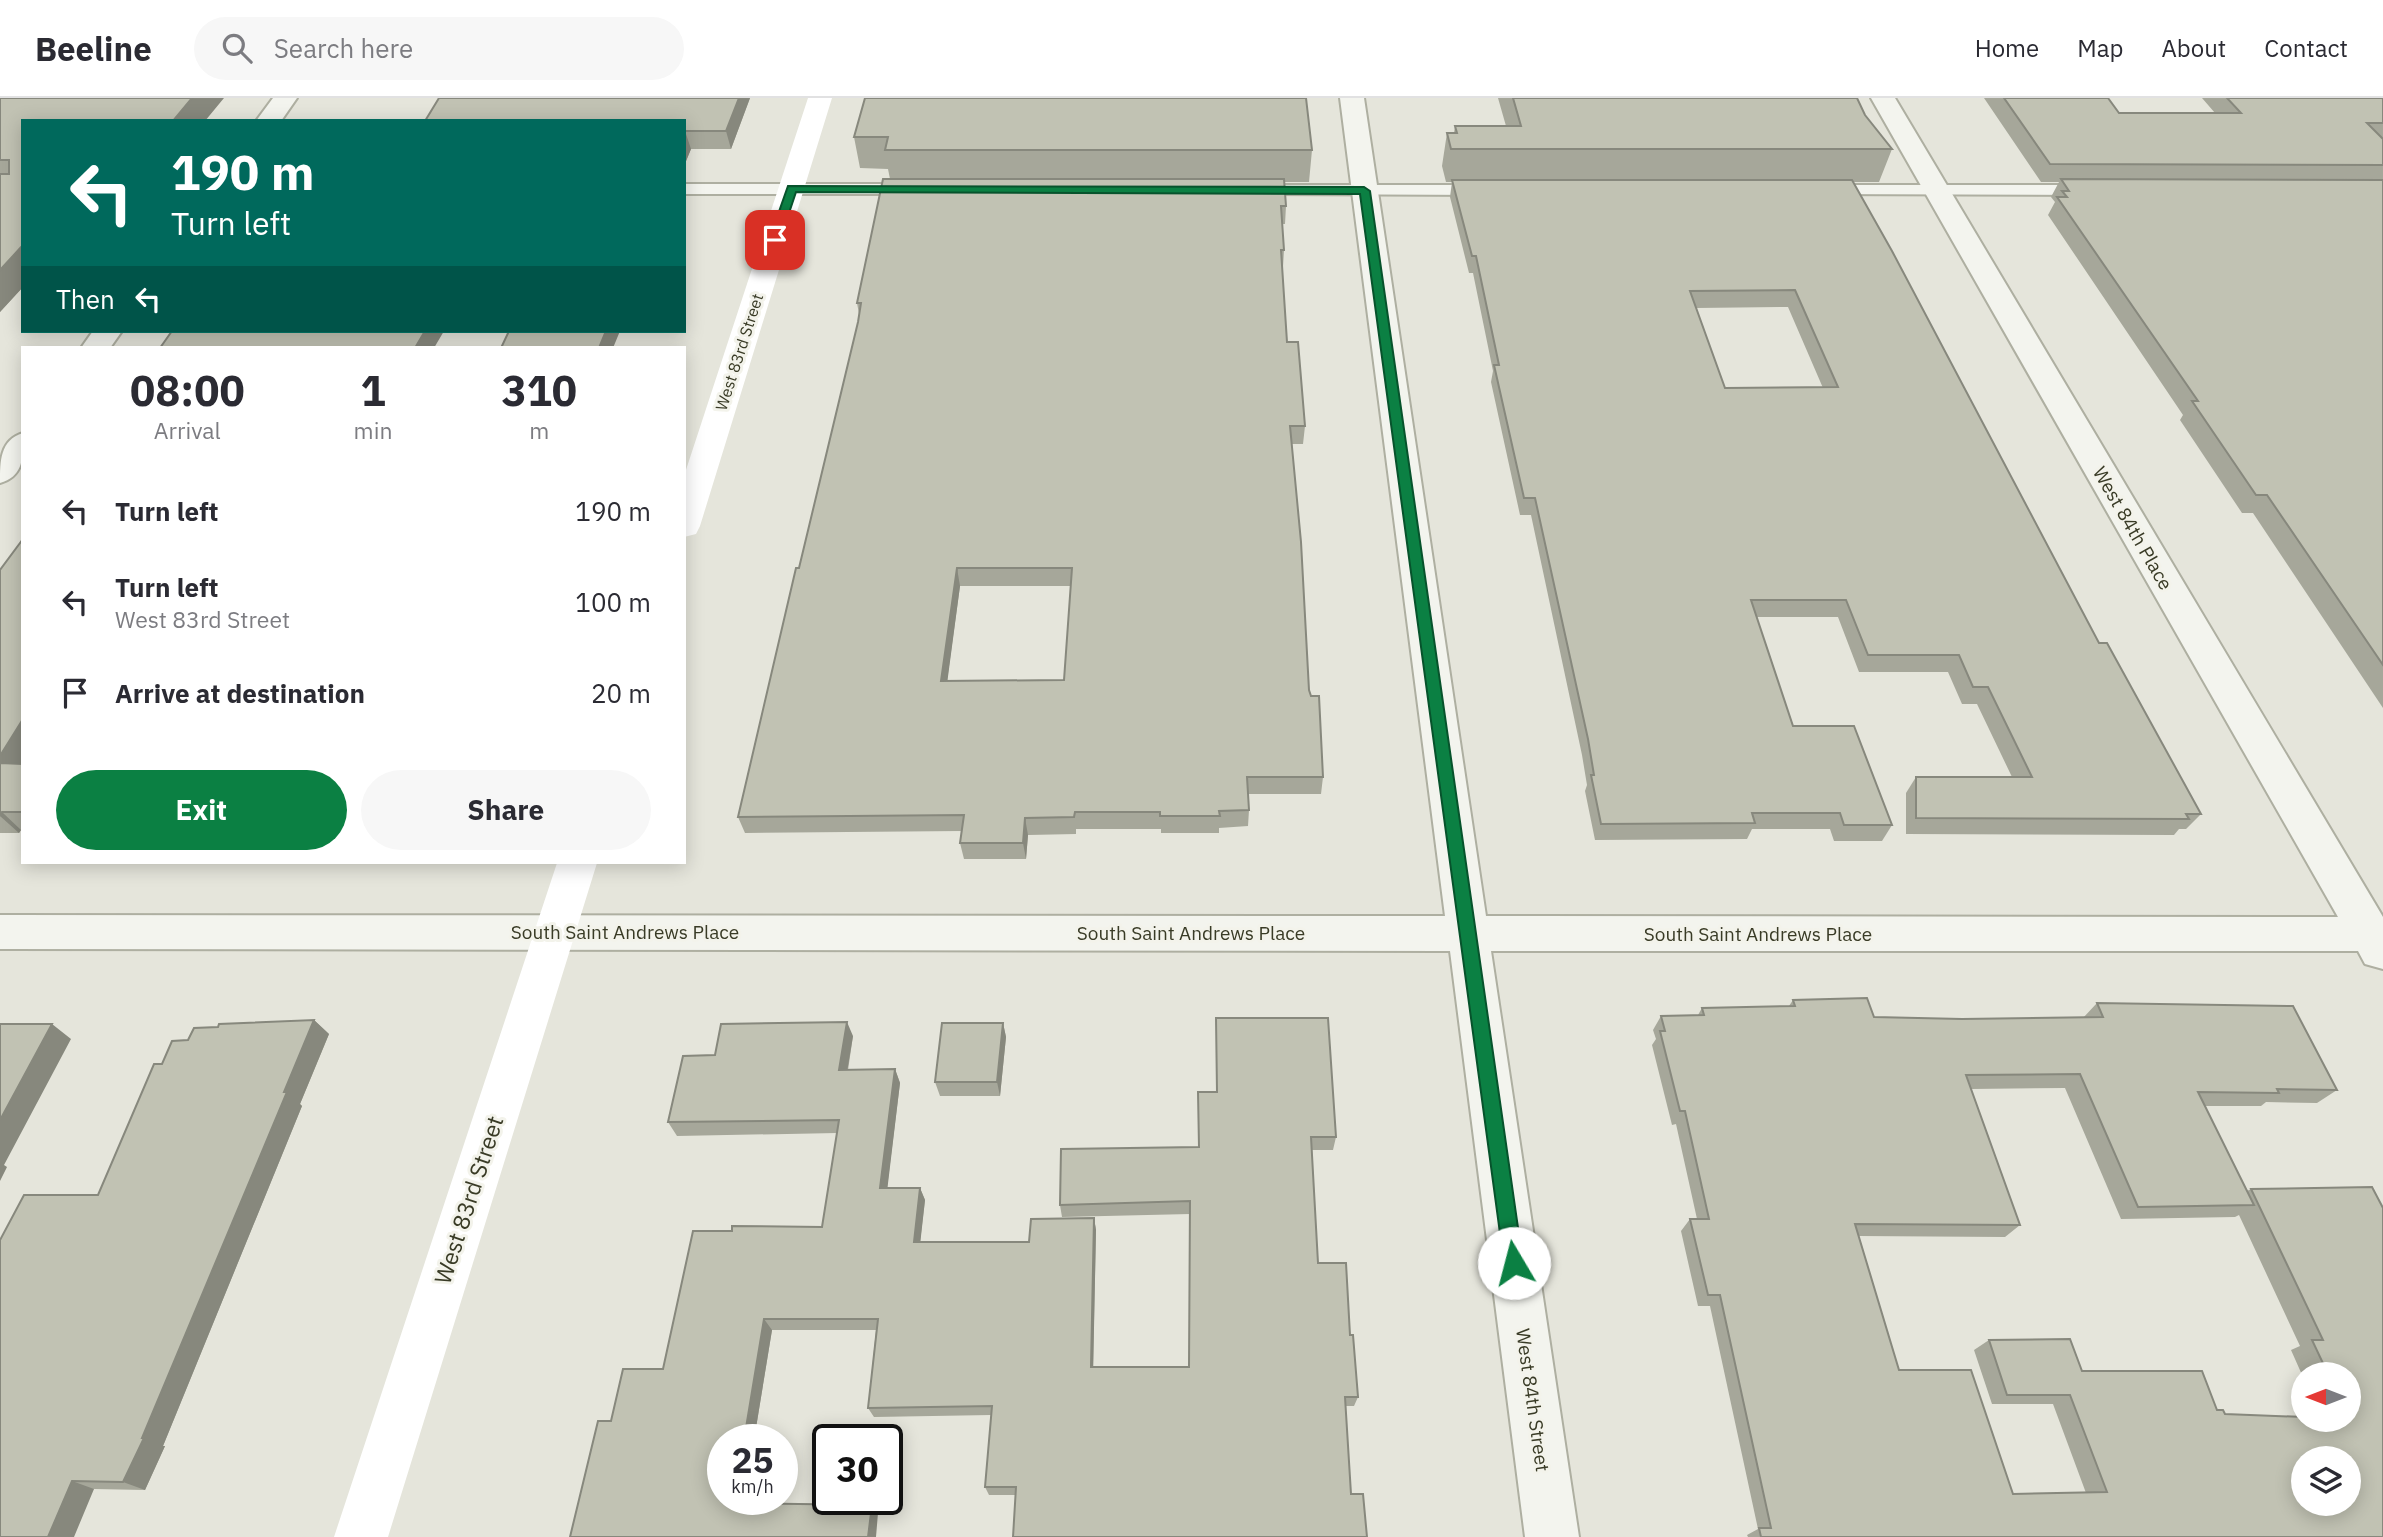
<!DOCTYPE html>
<style>
body{margin:0;font-family:"IBM Plex Sans",sans-serif;background:#f7f7f7;color:#2b2b33;height:100vh;display:flex;flex-direction:column;font-size:26px;white-space:nowrap}
*{box-sizing:border-box;margin:0}
p{font-size:23px;color:#7c7c81}
.icon{flex:none;width:38px;height:38px;fill:none;stroke:currentColor;stroke-width:2;stroke-linecap:round;stroke-linejoin:round}
.map{position:relative;flex:1;overflow:hidden}
.drawer{position:absolute;left:21px;top:248px;width:665px;height:518px;display:flex;flex-direction:column;background:#fff;border-radius:0px;box-shadow:0 4px 18px #0003}
.drawer>*{flex:none}
.guide{position:absolute;left:21px;top:21px;width:665px;height:214px;border-radius:0px;box-shadow:0 4px 18px #0003;background:#00695c;color:#fff;overflow:hidden}
.needle{width:46px;rotate:270deg}
.buttons{position:absolute;left:2291px;top:1264px;display:grid;gap:14px}
.buttons a{display:grid;place-items:center;width:70px;height:70px;border-radius:50%;background:#fff;box-shadow:0 4px 18px #0003;font-size:35px}
.speed{position:absolute;left:707px;top:1326px;display:flex;gap:14px;font-size:35px;font-weight:700;text-align:center}
.speed>*{display:grid;place-content:center;width:91px;height:91px;border-radius:50%;background:#fff;box-shadow:0 4px 18px #0003;line-height:1}
.speed small{font-size:18px;font-weight:400}
.speed .limit{border:4px solid #111;border-radius:10px;background:#fff;color:#111}
.pin{position:absolute;display:grid;place-items:center;width:60px;height:60px;color:#fff;margin:-30px;border-radius:14px;box-shadow:0 4px 10px #0006}
.me{position:absolute;width:77px;margin:-38px;rotate:352deg;stroke-linejoin:round;filter:drop-shadow(0 0 5px #0008)}
.turn{display:flex;align-items:center;gap:24px;height:147px;padding:0 35px;font-size:32px}
.turn .icon{width:91px;height:91px;stroke-width:2.5}
.turn b{display:block;font-size:49px;line-height:60px}
.then{display:flex;align-items:center;height:66px;padding:0 35px;background:#0003;gap:14px;font-size:26px}
.eta{display:flex;justify-content:space-evenly;align-items:center;height:119px;text-align:center}
.eta b{font-size:42px;font-weight:700;line-height:49px}
.primary-button{display:flex;gap:14px;margin-top:auto;padding:14px 35px}
.primary-button a{flex:1;height:80px;border-radius:42px;background:#0b8043;color:#fff;font-size:28px;font-weight:700;line-height:80px;text-align:center}
.primary-button a+a{background:#f7f7f7;color:#2b2b33}
ul{padding:0;list-style:none}
li{display:flex;align-items:center;gap:21px;height:91px;padding:0 35px}
li div{flex:1}
li b{display:block;font-size:26px}
li em{font-style:normal}
header{display:flex;align-items:center;gap:42px;box-sizing:border-box;height:98px;padding:0 35px;background:#fff;border-bottom:2px solid #e1e1e2}
header strong{font-size:33px}
nav{display:flex;gap:38px;margin-inline-start:auto;font-size:24px}
.search{width:490px;height:63px;background:#f7f7f7;display:flex;align-items:center;gap:18px;box-sizing:border-box;padding:0 24px;border-radius:38px;color:#7c7c81;font-size:26px}
.map>svg:first-child{display:block}
</style>
<header>
<strong>Beeline</strong>
<div class="search"><svg class="icon" aria-label="search" viewBox="0 0 24 24"><circle cx="10" cy="10" r="6"/><path d="M15 15l6 6"/></svg>Search here</div>
<nav><a>Home</a><a>Map</a><a>About</a><a>Contact</a></nav>
</header>
<div class="map">
<svg width="2383" height="1439" viewBox="0 0 2383 1439">
<rect width="100%" height="100%" fill="#e5e5db"/>
<g fill="none" stroke-linecap="round" stroke-linejoin="round">
<defs>
<path id="lane" d="M684,86h231l9,5 -9,5h-231z
M1251,87h234l9,5 -9,5 -240,-1 -3,-4 3,-4z
M1821,87h270l9,5 -9,5 -276,-1 -3,-4z"/>
<path id="street" d="M273,0h24l-16,23h-25z
M1340,0h24l122,818 852,1 -467,-819h24l488,819v52l-18,-5 -7,-13h-867l88,586h-54l-75,-586 -1450,-2v-34l1445,1z
M93,233h29l-12,17h-29z
M23,335c0,22 2,43 -23,50 0,-22 0,-43 23,-50z"/>
</defs>
<use href="#lane" stroke="#aeafa1" stroke-width="4"/>
<use href="#street" stroke="#aeafa1" stroke-width="4"/>
<use href="#lane" fill="#f3f4ee" fill-rule="evenodd"/>
<use href="#street" fill="#f3f4ee" fill-rule="evenodd"/>
<path fill="#fff" fill-rule="evenodd" d="M808,0h24l-132,428 -4,8 -12,3v-61z
M557,765h40l-209,674h-54z"/>
</g>
<path fill="#a6a79a" fill-rule="evenodd" d="M0,0l23,23v166l-23,25z
M439,0h311l-19,51h-40l-7,17v-45z
M1498,0h359l8,17 27,34 -13,33h-26l246,461 102,171 -15,15h-7l-5,6 -268,-1v-41l10,-16h96l-35,-73h-15l-14,-32h-89l-21,-55h-82l37,109 99,99 -10,16h-48l-4,-12h-78l-5,10 -152,1 -10,-49 2,-6 -5,-30 -51,-240h-11l-29,-133 2,-11 -20,-98h-4l-19,-76 2,-15h-6l-4,-16 5,-33h7l1,-7h51zM1788,209l35,81h-98l-29,-80z
M1984,0h124l11,15h96l-13,-15h180l1,1v609l-130,-195h-11l-62,-93 3,-5 -135,-200 7,-13 -4,-5 8,-15h-18z
M854,39l458,13 -3,32h-25l2,24 -1,18h-3l2,26 -1,17h-1l5,75 18,84 -2,18h-11l17,246 14,87 -2,17h-73l1,16 -1,16 -29,2v5h-58v-4h-85v5l-48,1 -2,24h-62l-4,-16 2,-12 -217,2 -7,-16 61,-249 59,-246 1,-8 -2,-11 33,-124 -2,-10 -28,-1zM960,488h111l-7,94 -117,1z
M23,441v291h-2l-2,3h-19v-263z
M1793,902l81,17 88,2 121,-1 14,-15 240,87 -20,13 -51,-1 -5,4h-57l43,85 4,-2 121,-2 11,350h-635l-1,-2 11,-6 -48,-223h-12l-17,-75 9,-12h7l-21,-95 -4,1 -20,-80 4,-6 -3,-9 8,-14 37,-1 4,-7 87,-2zM2065,990l56,131 114,-2 4,-2 61,131 -9,4 12,27v-3h45v45h-45v-29l-10,5 9,22 -77,-3 -8,-4 -135,-39 -93,-31 -15,10 18,54h61l33,89 -73,1 -114,-124 -40,-134 146,1 15,-12 -49,-136z
M1216,920l120,119 -3,13h-21l6,113 32,72 8,62 -4,9h-8l-330,89h-27l-4,-8 6,-72 -117,2 -6,-9 8,-78h-104l-18,110h-31v60h22l-1,3 128,2 6,8 -308,24 41,-116 52,-52 69,-138 90,-4 15,-94 -160,3 -9,-14 47,-67 138,-19 -5,34 47,-1 5,14 -13,105h33l5,12 -5,42h109l65,-24 2,12 -3,137h96l1,-153 -128,3 -2,-12 138,-58 18,-55z
M314,922l15,14 -29,70 2,2 -139,340h2l-20,44 -51,-1 -94,48 98,-342 64,-131 26,-24 30,-13z
M1003,925l3,14 -6,59h-60l-5,-14z"/>
<path fill="#87887d" d="M192,0h32l-19,23h-32z
M739,0h11l-19,51 -5,-18z
M685,33l6,18 -7,17v-32z
M23,147v42l-23,25v-42z
M425,233h19l-10,17h-19z
M606,233h14l-7,17h-14z
M957,470l3,18 -15,113 -4,-18z
M23,621v48h-23v-11z
M2,714l19,18 -2,3 -19,-17z
M1025,720l3,17 -2,24 -3,-16z
M314,922l15,14 -29,70 2,2 -139,340h2l-20,44 -22,-8z
M847,924l6,14 -8,48 -6,-14z
M1003,925l3,14 -6,59 -3,-14z
M52,926l19,15 -67,126 3,2 -7,14v-61z
M895,971l5,14 -14,117 -6,-12z
M920,1090l5,12 -6,54 -5,-12z
M1094,1120l2,12 -3,147 -2,-10z
M764,1221l8,11 -18,110h-10z
M72,1383l22,8 -20,48h-26z
M734,1402h11l-2,11 -9,-8z
M872,1407l6,8 -2,24h-8z"/>
<path fill="#c1c2b3" stroke="#87887d" stroke-width="2" fill-rule="evenodd" d="M0,0h192l-19,23h-150v124l-23,25v-96h9v-14h-9z
M439,0h300l-13,33h-41l-1,3v-13h-259z
M865,0h441l6,52h-427l3,-13h-34z
M1513,0h344l8,17 27,34h-441l-4,-16h10l-2,-7h66z
M2004,0h104l11,15h122l-14,-15h155l1,1v24h-16l16,16v26l-333,-1z
M883,81h401l2,27h-5l3,44h-3l6,92h11l7,84h-15l11,116 8,148 2,6h8l4,81h-76l2,33 -30,1 1,5h-60v-4h-85l-1,5 -49,1 -2,25h-63l4,-28 -226,2 58,-249h3l59,-246 3,-19h-4zM957,470h115l-8,112 -123,1z
M2061,81l322,1v485l-116,-170h-11l-64,-94h6l-141,-204h10l-5,-6h7z
M1452,82h400l40,71 207,392h8l94,171h-15l3,5 -273,-1v-41h116l-44,-90h-15l-14,-32h-91l-22,-55h-95l42,126h61l38,99h-48l-4,-12h-88l3,10 -154,1 -10,-49h3l-6,-36 -53,-241h-11l-30,-133h5l-23,-109h-4zM1795,192l43,97 -113,1 -35,-97z
M172,233h253l-10,17h-255z
M509,233h97l-7,17h-98z
M23,441v180l-23,37v-186z
M0,665l23,1v48h-21l-2,3z
M1867,900l7,19 88,2 141,-2 -6,-14 196,3 44,84 -60,-1 2,4 -81,-1 56,113 -116,2 -58,-133 -114,1 54,150 -165,-1 44,146h72l42,124 94,-2 -37,-97h-63l-18,-55 81,-1 12,32h120l15,39h6l2,4 78,3v2h45v-45h-20l-16,-34h11l-72,-151 121,-2 11,21v329h-622l-2,-9h12l-51,-233h-12l-18,-76h19l-24,-108h-5l-20,-80h5l-4,-15 43,-1 -2,-7 93,-2 -2,-6zM2303,1360h45v45h-45z
M1216,920h112l8,119h-25l7,126h28l4,72h3l5,62h-13l6,97h12l4,43h-354l3,-50h-31l7,-81 -124,2 10,-89h-114l-20,121h-21v60h11v3l138,2 -4,32h-298l28,-116h13l12,-52h40l30,-138h39v-5l90,1 17,-107 -171,2 15,-66 32,-1 6,-31 126,-2 -8,48 56,-1 -15,119h40l-6,54h115l2,-23 63,-1 -3,149h98l1,-166 -130,4 1,-56 138,-2 -1,-55h19z
M314,922l-30,72h3l-145,346h2l-21,44 -51,-1 -24,56h-48v-297l24,-45h74l56,-131h8l10,-23 16,-1 6,-12 24,-1 1,-3z
M942,925h61l-6,59h-62z
M0,926h52l-52,96z"/>
<path fill="#0b8043" stroke="#07532c" stroke-width="2" d="M788,88l576,1 6,4 153,1072 -2,6 -7,3 -7,-3 -3,-6 -144,-1069 -564,-2 -16,48 -9,3 -2,-3z"/>
<g text-anchor="middle" stroke-width="6" stroke-linejoin="round" paint-order="stroke">
<g font-size="16" fill="#393b26" stroke="#f3f3eb">
<text transform="translate(739 254) rotate(-72)" y="6">West 83rd Street</text>
</g>
<g font-size="19" fill="#393b26" stroke="#f3f3eb">
<text transform="translate(2133 430) rotate(60)" y="7">West 84th Place</text>
<text x="625" y="841">South Saint Andrews Place</text>
<text x="1191" y="842">South Saint Andrews Place</text>
<text x="1758" y="843">South Saint Andrews Place</text>
<text transform="translate(1533 1302) rotate(82)" y="7">West 84th Street</text>
</g>
<g font-size="23" fill="#393b26" stroke="#f3f3eb">
<text transform="translate(469 1102) rotate(-72)" y="8">West 83rd Street</text>
</g>
</g>
</svg>
<div class="buttons">
<a><svg class="needle" viewBox="-14 -14 28 28"><path d="M0-13l5 13h-10z" fill="#e53935"/><path d="M0 13l5-13h-10z" fill="#7c7c81"/></svg></a>
<a><svg class="icon" aria-label="layers" viewBox="0 0 24 24"><path d="M12 4l9 5-9 5-9-5zM3 14l9 5 9-5"/></svg></a>
</div>
<div class="speed"><div>25<small>km/h</small></div><div class="limit">30</div></div>
<div class="pin" style="left:775px;top:142px;background:#d93025"><svg class="icon" aria-label="arrive" viewBox="0 0 24 24"><path d="M6 21V4h12l-3 4 3 4H6"/></svg></div>
<svg class="me" style="left:1514px;top:1165px" viewBox="-20 -20 40 40"><circle r="19" fill="#fff"/><path d="M0-13L10 11 0 6-10 11z" fill="#0b8043"/></svg>
<div class="guide">
<div class="turn"><svg class="icon" aria-label="left" viewBox="0 0 24 24"><path d="M17 20v-9H6M10 6l-5 5 5 5"/></svg><div><b>190 m</b>Turn left</div></div>
<div class="then">Then<svg class="icon" aria-label="left" viewBox="0 0 24 24"><path d="M17 20v-9H6M10 6l-5 5 5 5"/></svg></div>
</div>
<section class="drawer">
<div class="eta">
<div><b>08:00</b><p>Arrival</p></div>
<div><b>1</b><p>min</p></div>
<div><b>310</b><p>m</p></div>
</div>
<ul>
<li><svg class="icon" aria-label="left" viewBox="0 0 24 24"><path d="M17 20v-9H6M10 6l-5 5 5 5"/></svg><div><b>Turn left</b></div><em>190 m</em></li>
<li><svg class="icon" aria-label="left" viewBox="0 0 24 24"><path d="M17 20v-9H6M10 6l-5 5 5 5"/></svg><div><b>Turn left</b><p>West 83rd Street</p></div><em>100 m</em></li>
<li><svg class="icon" aria-label="arrive" viewBox="0 0 24 24"><path d="M6 21V4h12l-3 4 3 4H6"/></svg><div><b>Arrive at destination</b></div><em>20 m</em></li>
</ul>
<div class="primary-button"><a>Exit</a><a>Share</a></div>
</section>
</div>
